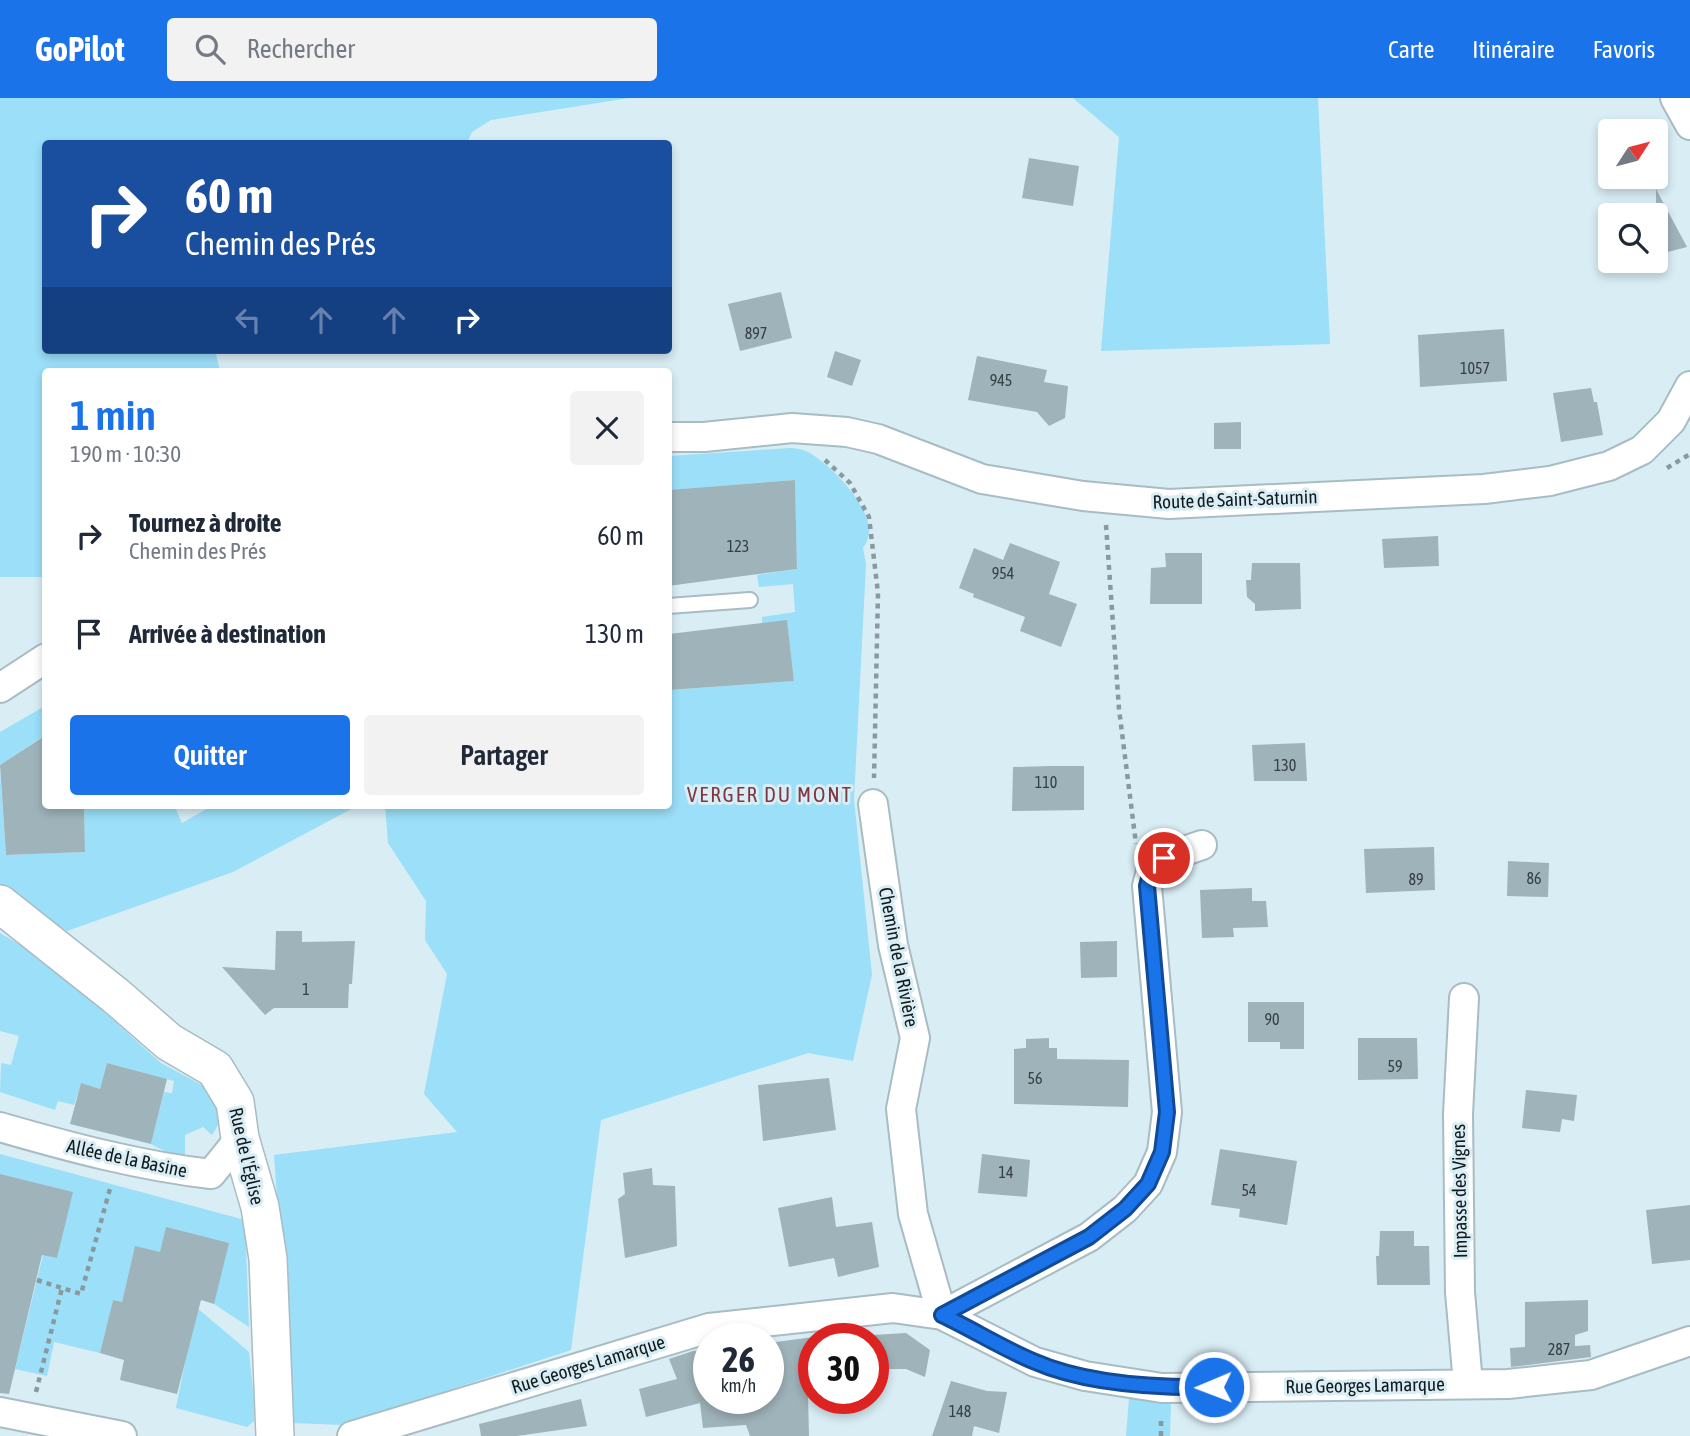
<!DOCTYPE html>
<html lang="fr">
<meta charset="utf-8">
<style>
body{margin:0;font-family:"Asap Condensed",sans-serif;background:#f2f2f3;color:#1f2937;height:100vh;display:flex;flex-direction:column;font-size:26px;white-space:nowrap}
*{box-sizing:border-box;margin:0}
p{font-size:23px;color:#747a83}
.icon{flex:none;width:38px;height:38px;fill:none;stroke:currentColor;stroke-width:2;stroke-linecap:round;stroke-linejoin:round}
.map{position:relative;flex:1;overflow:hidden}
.side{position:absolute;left:42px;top:270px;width:630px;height:441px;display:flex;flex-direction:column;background:#fff;border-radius:7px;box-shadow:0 4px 10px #0003}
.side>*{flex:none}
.top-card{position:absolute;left:42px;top:42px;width:630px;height:214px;border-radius:7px;box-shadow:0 4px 10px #0003;background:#1a4fa0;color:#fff;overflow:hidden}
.needle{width:46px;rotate:54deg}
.fabs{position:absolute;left:1598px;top:21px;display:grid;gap:14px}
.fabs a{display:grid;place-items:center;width:70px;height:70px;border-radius:7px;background:#fff;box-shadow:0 4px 10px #0003;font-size:35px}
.speed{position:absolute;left:693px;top:1225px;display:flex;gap:14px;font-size:35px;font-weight:700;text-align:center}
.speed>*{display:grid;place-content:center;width:91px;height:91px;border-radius:50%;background:#fff;box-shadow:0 4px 10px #0003;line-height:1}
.speed small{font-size:18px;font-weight:400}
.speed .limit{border:10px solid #d22;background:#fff;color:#111}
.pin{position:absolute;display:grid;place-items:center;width:60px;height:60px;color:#fff;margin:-30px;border:4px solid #fff;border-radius:50%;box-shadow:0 2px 7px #0007}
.me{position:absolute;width:77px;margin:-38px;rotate:269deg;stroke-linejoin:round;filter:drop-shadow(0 0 5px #0008)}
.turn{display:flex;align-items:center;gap:24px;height:147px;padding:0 28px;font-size:32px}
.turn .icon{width:91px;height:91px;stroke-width:2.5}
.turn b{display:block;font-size:49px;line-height:60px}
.lanes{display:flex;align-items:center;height:66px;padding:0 28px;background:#0003;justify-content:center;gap:35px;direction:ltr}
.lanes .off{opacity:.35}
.round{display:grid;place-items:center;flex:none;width:74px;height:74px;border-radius:7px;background:#f2f2f3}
.summary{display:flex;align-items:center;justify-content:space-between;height:119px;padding:0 28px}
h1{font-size:42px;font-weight:600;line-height:52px;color:#1a73e8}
.primary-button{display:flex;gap:14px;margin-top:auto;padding:14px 28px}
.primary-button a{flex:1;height:80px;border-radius:7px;background:#1a73e8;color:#fff;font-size:28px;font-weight:600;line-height:80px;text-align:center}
.primary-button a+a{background:#f2f2f3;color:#1f2937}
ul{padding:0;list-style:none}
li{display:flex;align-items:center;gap:21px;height:98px;padding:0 28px}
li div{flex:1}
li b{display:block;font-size:26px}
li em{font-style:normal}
header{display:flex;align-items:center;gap:42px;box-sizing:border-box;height:98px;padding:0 35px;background:#1a73e8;color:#fff}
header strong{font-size:33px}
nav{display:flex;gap:38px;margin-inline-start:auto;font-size:24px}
.search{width:490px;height:63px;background:#f2f2f3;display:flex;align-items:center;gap:18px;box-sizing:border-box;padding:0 24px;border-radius:7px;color:#747a83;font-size:26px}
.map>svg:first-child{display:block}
</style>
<header>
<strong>GoPilot</strong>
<div class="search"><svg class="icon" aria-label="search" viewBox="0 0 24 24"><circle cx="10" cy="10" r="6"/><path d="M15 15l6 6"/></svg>Rechercher</div>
<nav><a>Carte</a><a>Itinéraire</a><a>Favoris</a></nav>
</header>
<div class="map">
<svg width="1690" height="1338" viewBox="0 0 1690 1338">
<rect width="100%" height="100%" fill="#d9edf5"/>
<path fill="#9bdff8" d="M0,0h629l-138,22 -19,12 -5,11 -421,1v206h169l5,21h-174l-1,206h-45z
M1073,0h245l12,246 -229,7 18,-214z
M790,350c5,0 11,1 16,3 23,11 71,60 62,87 -1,4 -3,7 -5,10l3,16 -12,235 18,176 -19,86 -45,-8 -207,67 -30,230 -228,75 -50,-2 -19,-268 183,-23 -33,-38 23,-120 -22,-34 1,-39 -38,-58 -3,-38h283l1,-171 1,56 124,-9 -7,-60 -25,2v-6l33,-5 -2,-28 -34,3 -2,-12 40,-6 -2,-89 -126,10v-34z
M45,608v29l-45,30v-33z
M0,674l6,83 79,-3 -1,-47h90l8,18 28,-16 -1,-2h150l-126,67 -166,59 -67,-45z
M0,835l47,28 114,102 48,26 11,26 -2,10 -6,10 -9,-8 -18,8v20h-13l-21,-11 13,-52 8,1 2,-12 -67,-18 -7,26 -19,-5 -7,21 -16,-4 -3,9 -55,-18 1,-29 10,2 8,-29 -19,-5z
M0,1056l245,66 4,107 -35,-23 -54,-52 -25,-5 -13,55 -9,-2 -13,53 -46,-11 -7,34 -32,-7 28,-114 14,3 15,-66 -69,-17 -3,10z
M196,1209l53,45 6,58 -1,11 -7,6 -71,-19z
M1129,1300l42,5 -1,33h-44z"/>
<path fill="#9fb3ba" d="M1029,60l50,8 -6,40 -51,-8z
M1656,91l31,58 -31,8z
M781,194l11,46 -52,13 -12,-47z
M1504,231l3,52 -87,6 -2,-52z
M835,253l26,9 -9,26 -25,-9z
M977,258l70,14 -3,12 24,4 -3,32 -16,8 -12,-14 -69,-12z
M1591,290l3,14h3l6,33 -42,7 -8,-49z
M1241,324v27h-27v-26z
M795,382l2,89 -129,17v-96z
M1438,438l1,30 -55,2 -2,-29z
M1010,445l50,19 -11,32 28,10 -16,43 -41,-16 5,-14 -52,-20 1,-3 -15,-6 15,-40 29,12z
M1165,455h37v51h-52l1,-36 15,-1z
M1252,465h48l1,46 -46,2v-7l-8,-7 -1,-17h5z
M787,522l7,61 -125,9v-56z
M46,637v70h38l1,47 -79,3 -6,-90z
M1305,645l2,38h-53l-2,-36z
M1051,668h33v44l-72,1 1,-44z
M1434,749l1,43 -69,3 -2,-44z
M1508,763l41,2 -1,34 -41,-1z
M1252,790v13h14l2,26 -35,1 1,9 -32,1 -2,-48z
M276,833h26v11l53,-1 -3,43h-3l-1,24h-74l-9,7 -43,-48 53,3z
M1117,843v36l-36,1 -1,-36z
M1248,904h56v47h-24v-7h-32z
M1049,940v10h8v11l72,1 -1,47 -114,-3v-55l12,-1v-9z
M1358,940h59l1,41 -60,1z
M107,965l60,16 -16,65 -81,-20 11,-41 19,6z
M829,980l7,52 -73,11 -5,-56z
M1526,992l51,5 -3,26 -12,-2 -2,13 -38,-4z
M1220,1051l77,12 -10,64 -48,-8 1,-8 -29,-4z
M982,1056l48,6 -3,37 -49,-4z
M652,1070l1,17 22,1 2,60 -52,12 -7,-59 7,-5 -2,-21z
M0,1076l73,18 -16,66 -15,-3 -33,139 -9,-1z
M832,1099l4,30 36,-5 7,45 -41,10 -4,-19 -45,9 -11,-59z
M1690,1107v55l-38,4 -6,-54z
M166,1129l63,16 -15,61 -13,-4 -24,94 -57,-14 4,-20 -24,-7 13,-53 9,2 13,-56 25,6z
M1380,1133h34v15h15l1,39h-53l-1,-29h3z
M1588,1202v31l-13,4v11l15,-1 1,12 -80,10 -1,-19 15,-1v-45z
M906,1235l24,17 -5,27 -19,-8h-33v-34z
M814,1239v60l-6,-3 1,42h-59l-4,-11 -43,3 -3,-25 -54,14 -7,-28 38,-10 -8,-20 24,-8 16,-1v48h59v-3h8l-8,-52z
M951,1283l36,10 20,1 -8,41 -25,-7 -2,10h-40z
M581,1301l6,27 -70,10h-36l-2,-12z"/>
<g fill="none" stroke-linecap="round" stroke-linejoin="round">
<defs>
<path id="service" d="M668,508l82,-6"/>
<path id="minor" d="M1675,0l15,27
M668,339h36l88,-9 55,4 31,7 104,40 101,17 86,8 315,-15 66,-8 59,-15 33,-16 29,-29 19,-35
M0,590l46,-30
M873,706l20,141 22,93 -14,71 12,105 29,101 147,-78 36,-28 23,-25 14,-32 5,-40 -20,-226 5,-19 12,-9 38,-13
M1464,900l-6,116 2,178 8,92
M0,1029c69,20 140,39 211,47l29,-36
M0,1314l122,24
M352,1338l357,-108 184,-20 49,7 93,47 50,14 77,12 346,-4 83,-9 99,-34"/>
<path id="tertiary" d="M0,806l116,92 53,46 46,27 20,33 5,36 20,69 8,52 7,177"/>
</defs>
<use href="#service" stroke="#a8bcc3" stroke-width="18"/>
<use href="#minor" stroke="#a8bcc3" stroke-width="32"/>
<use href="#tertiary" stroke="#a8bcc3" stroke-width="40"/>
<path stroke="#89999e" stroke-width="4.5" stroke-dasharray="5 5" stroke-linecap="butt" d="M825,362l25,23 19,34 9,76 -4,185
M1667,370l23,-14
M1106,427l13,184 17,135
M37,1182l44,14 30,-109
M36,1294l26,-104
M1161,1338v-19"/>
<use href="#service" stroke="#fff" stroke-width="14"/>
<use href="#minor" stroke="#fff" stroke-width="28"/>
<use href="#tertiary" stroke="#fff" stroke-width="37"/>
</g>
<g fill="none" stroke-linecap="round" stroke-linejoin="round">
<defs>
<path id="route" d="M1164,760l-12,9 -5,19 20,226 -5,40 -14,32 -23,25 -36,28 -147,78c30,14 60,33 91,46 52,23 125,27 181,26"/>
</defs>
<use href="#route" stroke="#114b97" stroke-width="18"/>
<use href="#route" stroke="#1a73e8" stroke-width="12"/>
</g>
<g text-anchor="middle" stroke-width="6" stroke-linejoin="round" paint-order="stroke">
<g font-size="16" fill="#354044">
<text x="756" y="241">897</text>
<text x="1475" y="276">1057</text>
<text x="1001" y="288">945</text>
<text x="738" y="454">123</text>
<text x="1003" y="481">954</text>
<text x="1285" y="673">130</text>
<text x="1046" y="690">110</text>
<text x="1534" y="786">86</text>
<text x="1416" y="787">89</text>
<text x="306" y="897">1</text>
<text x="1272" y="927">90</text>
<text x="1395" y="974">59</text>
<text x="1035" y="986">56</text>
<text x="1006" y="1080">14</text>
<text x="1249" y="1098">54</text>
<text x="1559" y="1257">287</text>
<text x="960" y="1319">148</text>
</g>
<g font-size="19" fill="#121a1c" stroke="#d9edf5">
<text transform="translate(1235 401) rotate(-2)" y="7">Route de Saint-Saturnin</text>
<text transform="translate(899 859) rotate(79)" y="7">Chemin de la Rivière</text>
<text transform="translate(247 1058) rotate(77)" y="7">Rue de l'Église</text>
<text transform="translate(127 1060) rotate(12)" y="7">Allée de la Basine</text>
<text transform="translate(1459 1093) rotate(-91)" y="7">Impasse des Vignes</text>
<text transform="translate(588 1266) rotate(-17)" y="7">Rue Georges Lamarque</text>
<text transform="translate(1365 1287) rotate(-1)" y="7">Rue Georges Lamarque</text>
</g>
<g font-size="21" letter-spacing="2" fill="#7f3742" stroke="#d9edf5">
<text x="770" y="704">VERGER DU MONT</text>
</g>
</g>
</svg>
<div class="fabs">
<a><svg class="needle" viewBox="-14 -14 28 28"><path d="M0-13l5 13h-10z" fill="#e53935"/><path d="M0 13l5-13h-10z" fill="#747a83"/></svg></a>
<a><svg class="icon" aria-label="search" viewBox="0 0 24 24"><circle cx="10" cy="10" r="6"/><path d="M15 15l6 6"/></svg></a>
</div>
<div class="speed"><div>26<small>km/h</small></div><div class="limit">30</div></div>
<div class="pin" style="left:1164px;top:760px;background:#d93025"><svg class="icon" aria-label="arrive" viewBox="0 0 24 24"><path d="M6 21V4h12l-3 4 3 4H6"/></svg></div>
<svg class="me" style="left:1214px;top:1289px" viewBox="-20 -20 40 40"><circle r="17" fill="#1a73e8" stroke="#fff" stroke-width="3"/><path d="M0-11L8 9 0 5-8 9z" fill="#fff"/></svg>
<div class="top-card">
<div class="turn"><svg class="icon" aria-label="right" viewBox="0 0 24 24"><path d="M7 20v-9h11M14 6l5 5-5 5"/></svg><div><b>60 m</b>Chemin des Prés</div></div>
<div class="lanes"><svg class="icon off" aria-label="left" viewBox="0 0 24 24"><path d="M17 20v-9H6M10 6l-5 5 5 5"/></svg><svg class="icon off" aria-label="ahead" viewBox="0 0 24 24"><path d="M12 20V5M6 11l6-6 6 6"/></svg><svg class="icon off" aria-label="ahead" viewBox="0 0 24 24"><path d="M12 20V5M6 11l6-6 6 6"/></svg><svg class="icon" aria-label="right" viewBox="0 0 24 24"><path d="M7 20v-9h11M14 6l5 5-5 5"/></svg></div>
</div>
<section class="side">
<div class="summary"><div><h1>1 min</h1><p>190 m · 10:30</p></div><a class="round"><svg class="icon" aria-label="close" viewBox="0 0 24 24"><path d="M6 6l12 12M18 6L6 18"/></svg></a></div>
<ul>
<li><svg class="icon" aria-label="right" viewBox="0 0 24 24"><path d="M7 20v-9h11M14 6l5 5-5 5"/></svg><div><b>Tournez à droite</b><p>Chemin des Prés</p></div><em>60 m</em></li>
<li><svg class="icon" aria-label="arrive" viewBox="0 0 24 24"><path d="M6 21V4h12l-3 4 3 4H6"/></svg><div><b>Arrivée à destination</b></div><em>130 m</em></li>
</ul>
<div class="primary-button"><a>Quitter</a><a>Partager</a></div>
</section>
</div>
